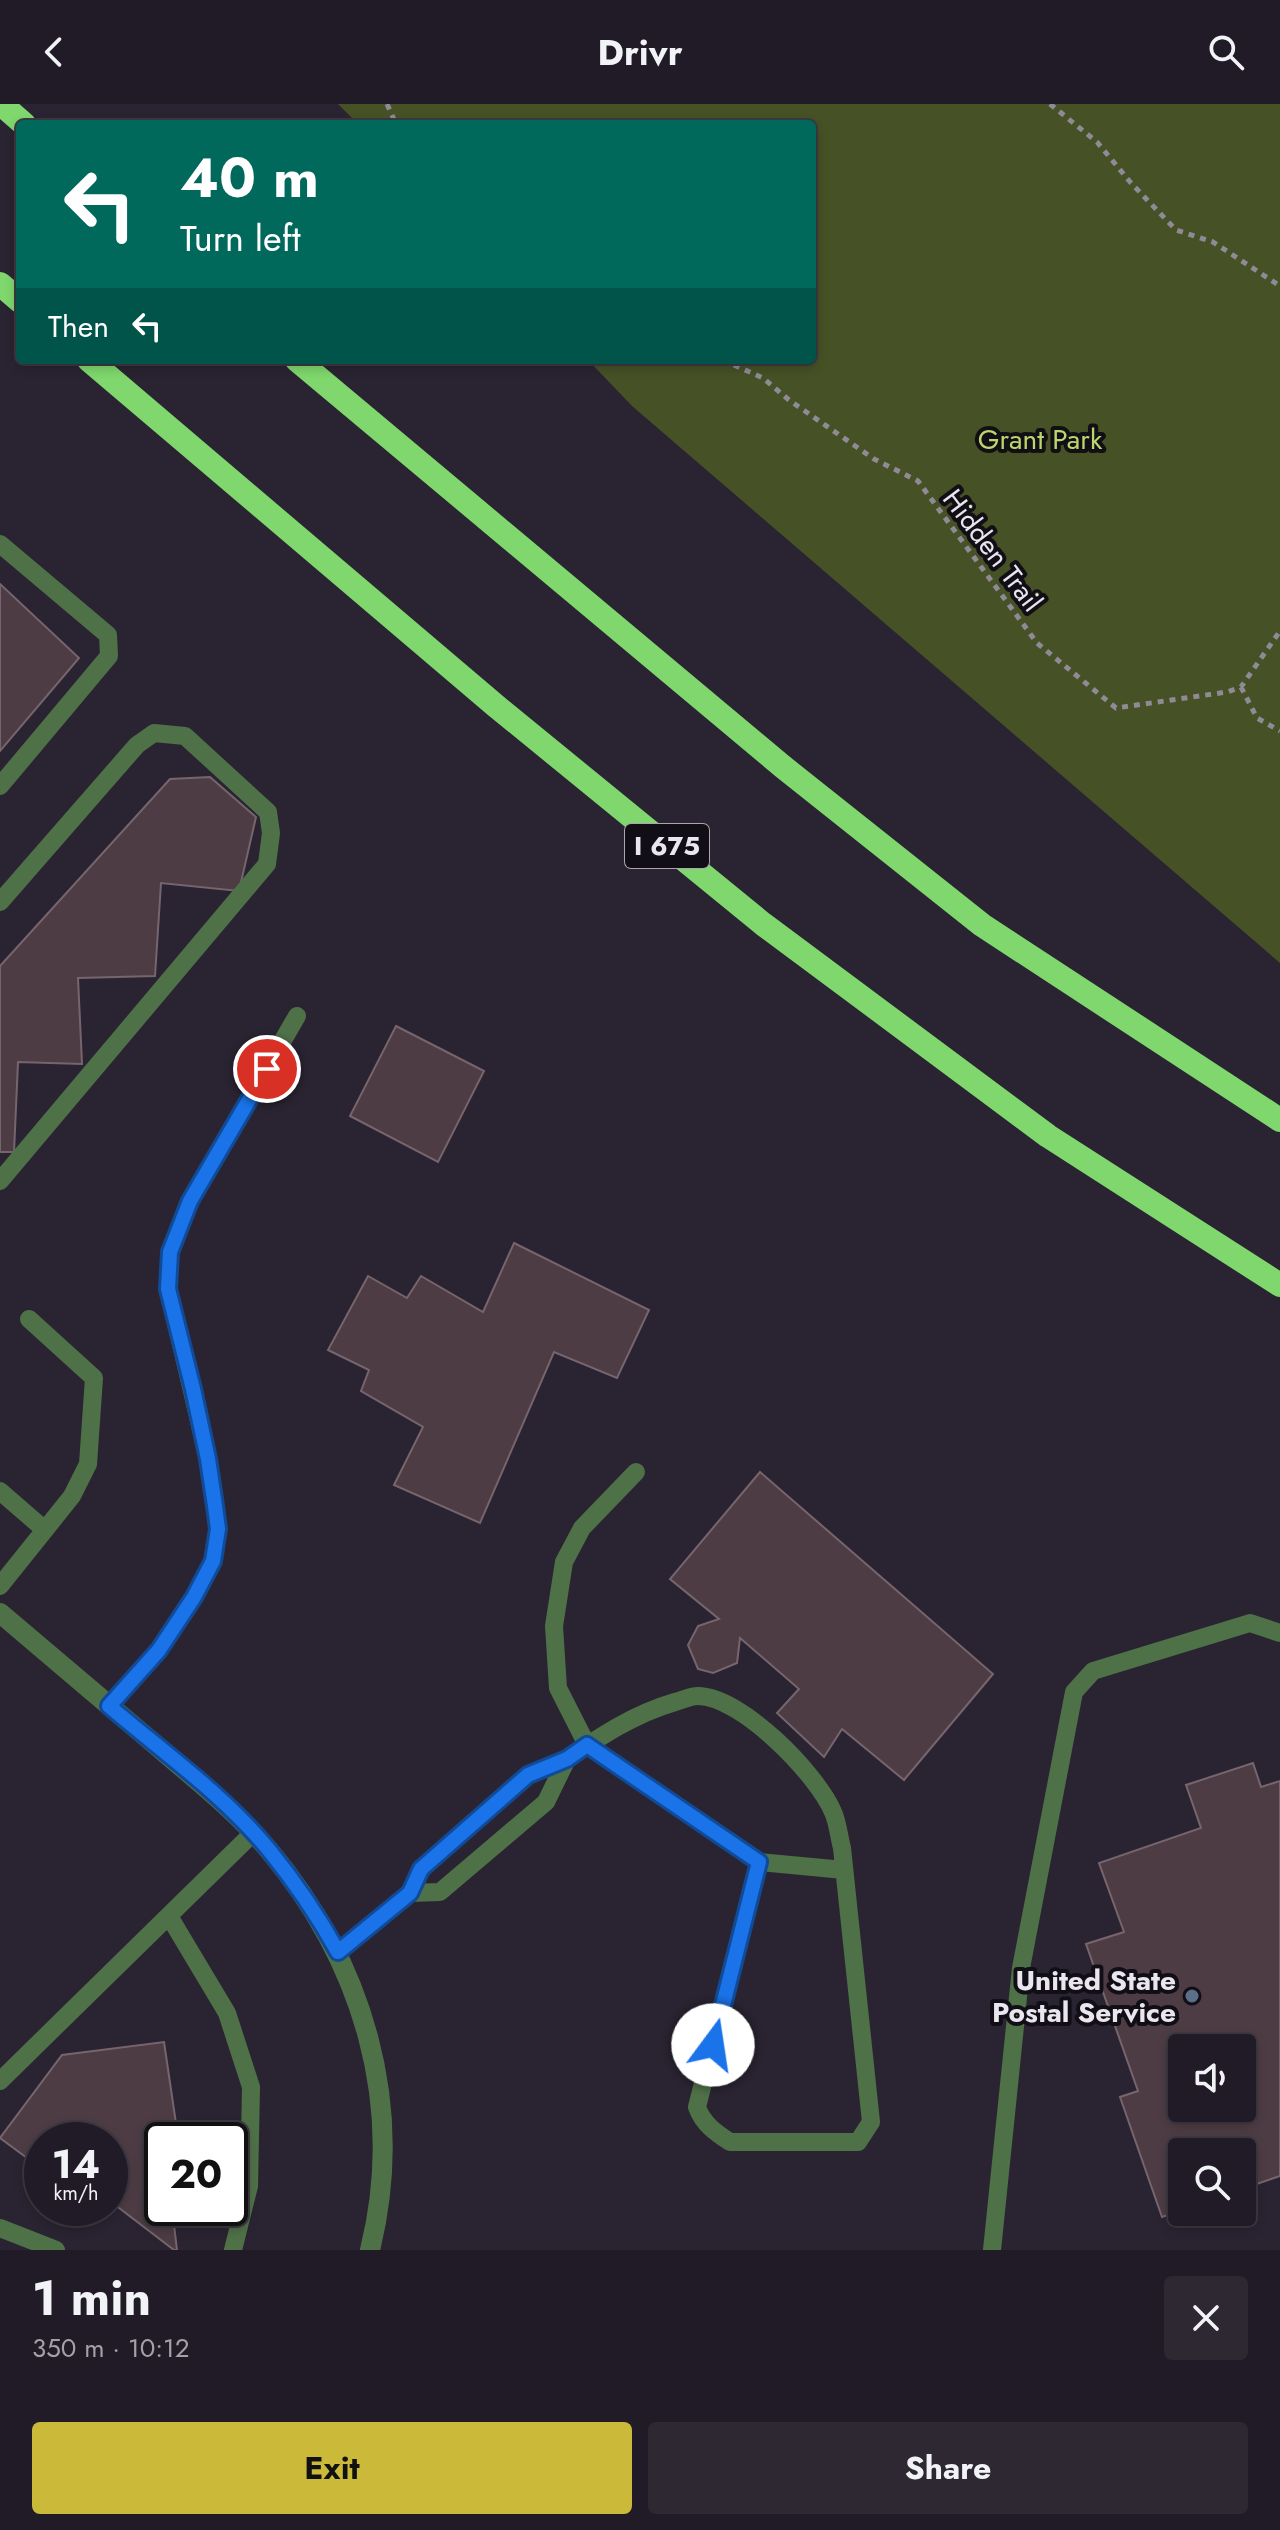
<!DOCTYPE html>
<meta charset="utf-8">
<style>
body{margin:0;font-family:Jost,sans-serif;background:#2d2832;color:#f1f3f6;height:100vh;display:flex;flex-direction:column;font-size:30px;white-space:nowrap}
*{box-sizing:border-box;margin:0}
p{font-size:26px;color:#a2a1a7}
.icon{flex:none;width:44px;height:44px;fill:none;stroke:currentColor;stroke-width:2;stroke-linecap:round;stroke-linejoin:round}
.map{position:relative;height:2146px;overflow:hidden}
.sheet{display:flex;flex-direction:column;background:#201b26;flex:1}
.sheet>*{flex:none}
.banner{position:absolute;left:16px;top:16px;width:800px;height:244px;border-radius:8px;box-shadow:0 4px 12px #0003,0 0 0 2px #3d3943;background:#00695c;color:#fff;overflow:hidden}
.tools{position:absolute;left:1168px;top:1930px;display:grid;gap:16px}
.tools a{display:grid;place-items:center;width:88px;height:88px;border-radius:8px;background:#201b26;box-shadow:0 4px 12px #0003,0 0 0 2px #3d3943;font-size:40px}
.speed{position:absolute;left:24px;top:2018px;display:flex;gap:16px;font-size:40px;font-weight:700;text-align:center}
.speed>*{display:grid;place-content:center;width:104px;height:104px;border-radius:50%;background:#201b26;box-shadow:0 4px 12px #0003,0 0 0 2px #3d3943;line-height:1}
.speed small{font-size:20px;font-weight:400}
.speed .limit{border:4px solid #111;border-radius:12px;background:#fff;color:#111}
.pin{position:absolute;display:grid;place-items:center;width:68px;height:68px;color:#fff;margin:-34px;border:4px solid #fff;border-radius:50%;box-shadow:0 2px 8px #0007}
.me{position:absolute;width:88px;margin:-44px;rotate:14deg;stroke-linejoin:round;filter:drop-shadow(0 0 6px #0008)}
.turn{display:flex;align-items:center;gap:28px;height:168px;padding:0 32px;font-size:36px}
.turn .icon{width:104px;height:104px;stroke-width:2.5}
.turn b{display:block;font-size:56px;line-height:68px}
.then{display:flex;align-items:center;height:76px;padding:0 32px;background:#0003;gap:16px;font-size:30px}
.round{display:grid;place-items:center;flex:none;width:84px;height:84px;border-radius:8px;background:#2d2832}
.summary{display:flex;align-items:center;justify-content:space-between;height:136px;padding:0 32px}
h1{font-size:48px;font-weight:700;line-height:60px}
.cta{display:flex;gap:16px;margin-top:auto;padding:16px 32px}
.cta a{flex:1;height:92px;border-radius:8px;background:#cbba39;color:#111;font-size:32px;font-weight:700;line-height:92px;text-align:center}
.cta a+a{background:#2d2832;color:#f1f3f6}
header{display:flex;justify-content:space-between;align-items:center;height:104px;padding:0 32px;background:#201b26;font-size:36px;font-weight:700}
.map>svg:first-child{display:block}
</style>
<header><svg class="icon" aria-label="back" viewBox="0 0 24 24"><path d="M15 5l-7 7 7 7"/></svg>Drivr<svg class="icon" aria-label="search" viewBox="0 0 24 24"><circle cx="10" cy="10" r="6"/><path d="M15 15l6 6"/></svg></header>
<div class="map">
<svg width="1280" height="2146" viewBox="0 0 1280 2146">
<rect width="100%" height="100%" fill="#2a2432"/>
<path fill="#465126" d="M338,0h942v859l-648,-557 -44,-46h224v-236h-454z"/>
<path fill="#4d3c44" stroke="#77656d" stroke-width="2" fill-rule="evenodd" d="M0,480l79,74 -79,93z
M210,673l46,40 -17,74 -78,-8 -6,93 -77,2 4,86 -64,-2 -4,90h-14v-186l170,-187z
M396,922l88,45 -46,91 -88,-46z
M514,1139l135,67 -32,68 -63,-26 -74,171 -86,-38 29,-58 -62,-36 8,-21 -41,-20 40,-74 39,22 14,-22 62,36z
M760,1368l233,202 -89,106 -62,-51 -18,28 -47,-44 22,-24 -59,-51 -3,25 -24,10 -15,-4 -10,-24 10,-19 21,-7 -49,-40z
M1253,1659l8,24 19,-6v395l-38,13v-37h-60v58l-20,7 -42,-120 18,-6 -52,-147 38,-12 -25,-69 102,-35 -15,-43zM1182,1944h60v60h-60z
M164,1938l14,95 -2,3h-14v68h10l5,42h-3l-64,-49v-61h-68v29l-42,-31 62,-83z"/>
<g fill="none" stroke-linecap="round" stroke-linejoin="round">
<path stroke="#8f8a96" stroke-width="5" stroke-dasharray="6 6" stroke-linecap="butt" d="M387,0l9,20
M1050,0l47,38 34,41 45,47 37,12 67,44
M723,256l40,18 26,22 85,59 44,22 119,162 79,65 111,-16 14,-5 39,-56
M1241,583l16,31 23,13"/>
<path stroke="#4f7148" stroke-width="18" d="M0,440l108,91 1,21 -109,130
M0,798l137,-157 17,-12 31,3 83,76 3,21 -4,31 -267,317
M0,1387l45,39
M0,1482l72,-90 16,-32 6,-86 -65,-59
M109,1602l50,-56 35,-53 19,-36 5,-32 -10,-70 -40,-170 2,-37 20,-51 107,-185
M567,1655c34,-23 67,-45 108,-57 7,-2 16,-6 23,-6 43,0 119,78 135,116 5,11 6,25 9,36l29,274 -13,20h-128c-14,-9 -27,-18 -33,-35l62,-245 -172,-117 -29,-57 -4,-62 10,-64 18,-34 54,-56
M759,1758l85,8
M169,1812l58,97 24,74 -2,99 -16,64
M338,1848l72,-59 11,-24 107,-94 39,-16 -21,43 -106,90 -30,1
M0,1977l253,-248
M0,2124l56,22
M992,2146l29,-282 53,-276 19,-21 157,-48 30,10"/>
<path stroke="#4f7148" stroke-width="20" d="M0,1509c52,44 105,89 157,133 38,33 78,64 111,103 95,113 138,255 102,401"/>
<path stroke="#7fd76d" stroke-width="24" d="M1,0l23,20
M0,180l20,17
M89,256l407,346 267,218 285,212 232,149
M297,256l485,406 200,159 298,195"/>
</g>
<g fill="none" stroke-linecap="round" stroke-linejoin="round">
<defs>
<path id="route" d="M267,965l-77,132 -20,51 -2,37 25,100 15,70 7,47 3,23 -5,32 -19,36 -35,53 -50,56c54,46 115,89 160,144 26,32 49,66 69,102l72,-59 11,-24 107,-94 39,-16 20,-14 172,117 -46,183"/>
</defs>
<use href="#route" stroke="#114b97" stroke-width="20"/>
<use href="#route" stroke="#1a73e8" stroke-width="14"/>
</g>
<circle fill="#5c6f8a" stroke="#110f15" stroke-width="3" cx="1192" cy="1892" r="8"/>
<g text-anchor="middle" stroke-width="8" stroke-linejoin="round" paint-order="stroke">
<rect fill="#110f15" stroke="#a9a6ae" stroke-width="2" x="625" y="720" width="84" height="44" rx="6"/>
<g font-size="26" font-weight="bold" fill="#eae6ef">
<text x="667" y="751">I 675</text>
</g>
<g font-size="28" fill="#bdd66c" stroke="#110f15">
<text x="1040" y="345">Grant Park</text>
</g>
<g font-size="28" fill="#eae6ef" stroke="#110f15">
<text transform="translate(993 446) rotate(53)" y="10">Hidden Trail</text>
</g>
<g font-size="28" font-weight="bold" fill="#eae6ef" stroke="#110f15" text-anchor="end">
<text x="1176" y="1886">United State<tspan x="1176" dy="32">Postal Service</tspan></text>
</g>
</g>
</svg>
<div class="tools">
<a><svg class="icon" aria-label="sound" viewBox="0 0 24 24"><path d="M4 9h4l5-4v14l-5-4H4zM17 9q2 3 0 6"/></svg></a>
<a><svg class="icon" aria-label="search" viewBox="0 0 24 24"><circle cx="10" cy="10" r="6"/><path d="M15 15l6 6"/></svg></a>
</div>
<div class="speed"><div>14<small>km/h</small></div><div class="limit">20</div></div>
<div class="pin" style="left:267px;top:965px;background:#d93025"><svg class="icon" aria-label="arrive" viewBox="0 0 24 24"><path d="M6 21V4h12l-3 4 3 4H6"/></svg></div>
<svg class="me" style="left:713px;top:1941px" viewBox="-20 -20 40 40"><circle r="19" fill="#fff"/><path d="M0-13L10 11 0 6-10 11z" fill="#1a73e8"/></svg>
<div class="banner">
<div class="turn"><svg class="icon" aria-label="left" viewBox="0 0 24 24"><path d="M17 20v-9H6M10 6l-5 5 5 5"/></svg><div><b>40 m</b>Turn left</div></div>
<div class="then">Then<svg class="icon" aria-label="left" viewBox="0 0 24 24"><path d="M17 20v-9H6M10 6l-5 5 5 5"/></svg></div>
</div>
</div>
<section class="sheet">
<div class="summary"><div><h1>1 min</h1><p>350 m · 10:12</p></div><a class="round"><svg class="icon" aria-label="close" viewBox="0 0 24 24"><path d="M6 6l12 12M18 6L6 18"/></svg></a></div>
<div class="cta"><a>Exit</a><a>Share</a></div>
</section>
